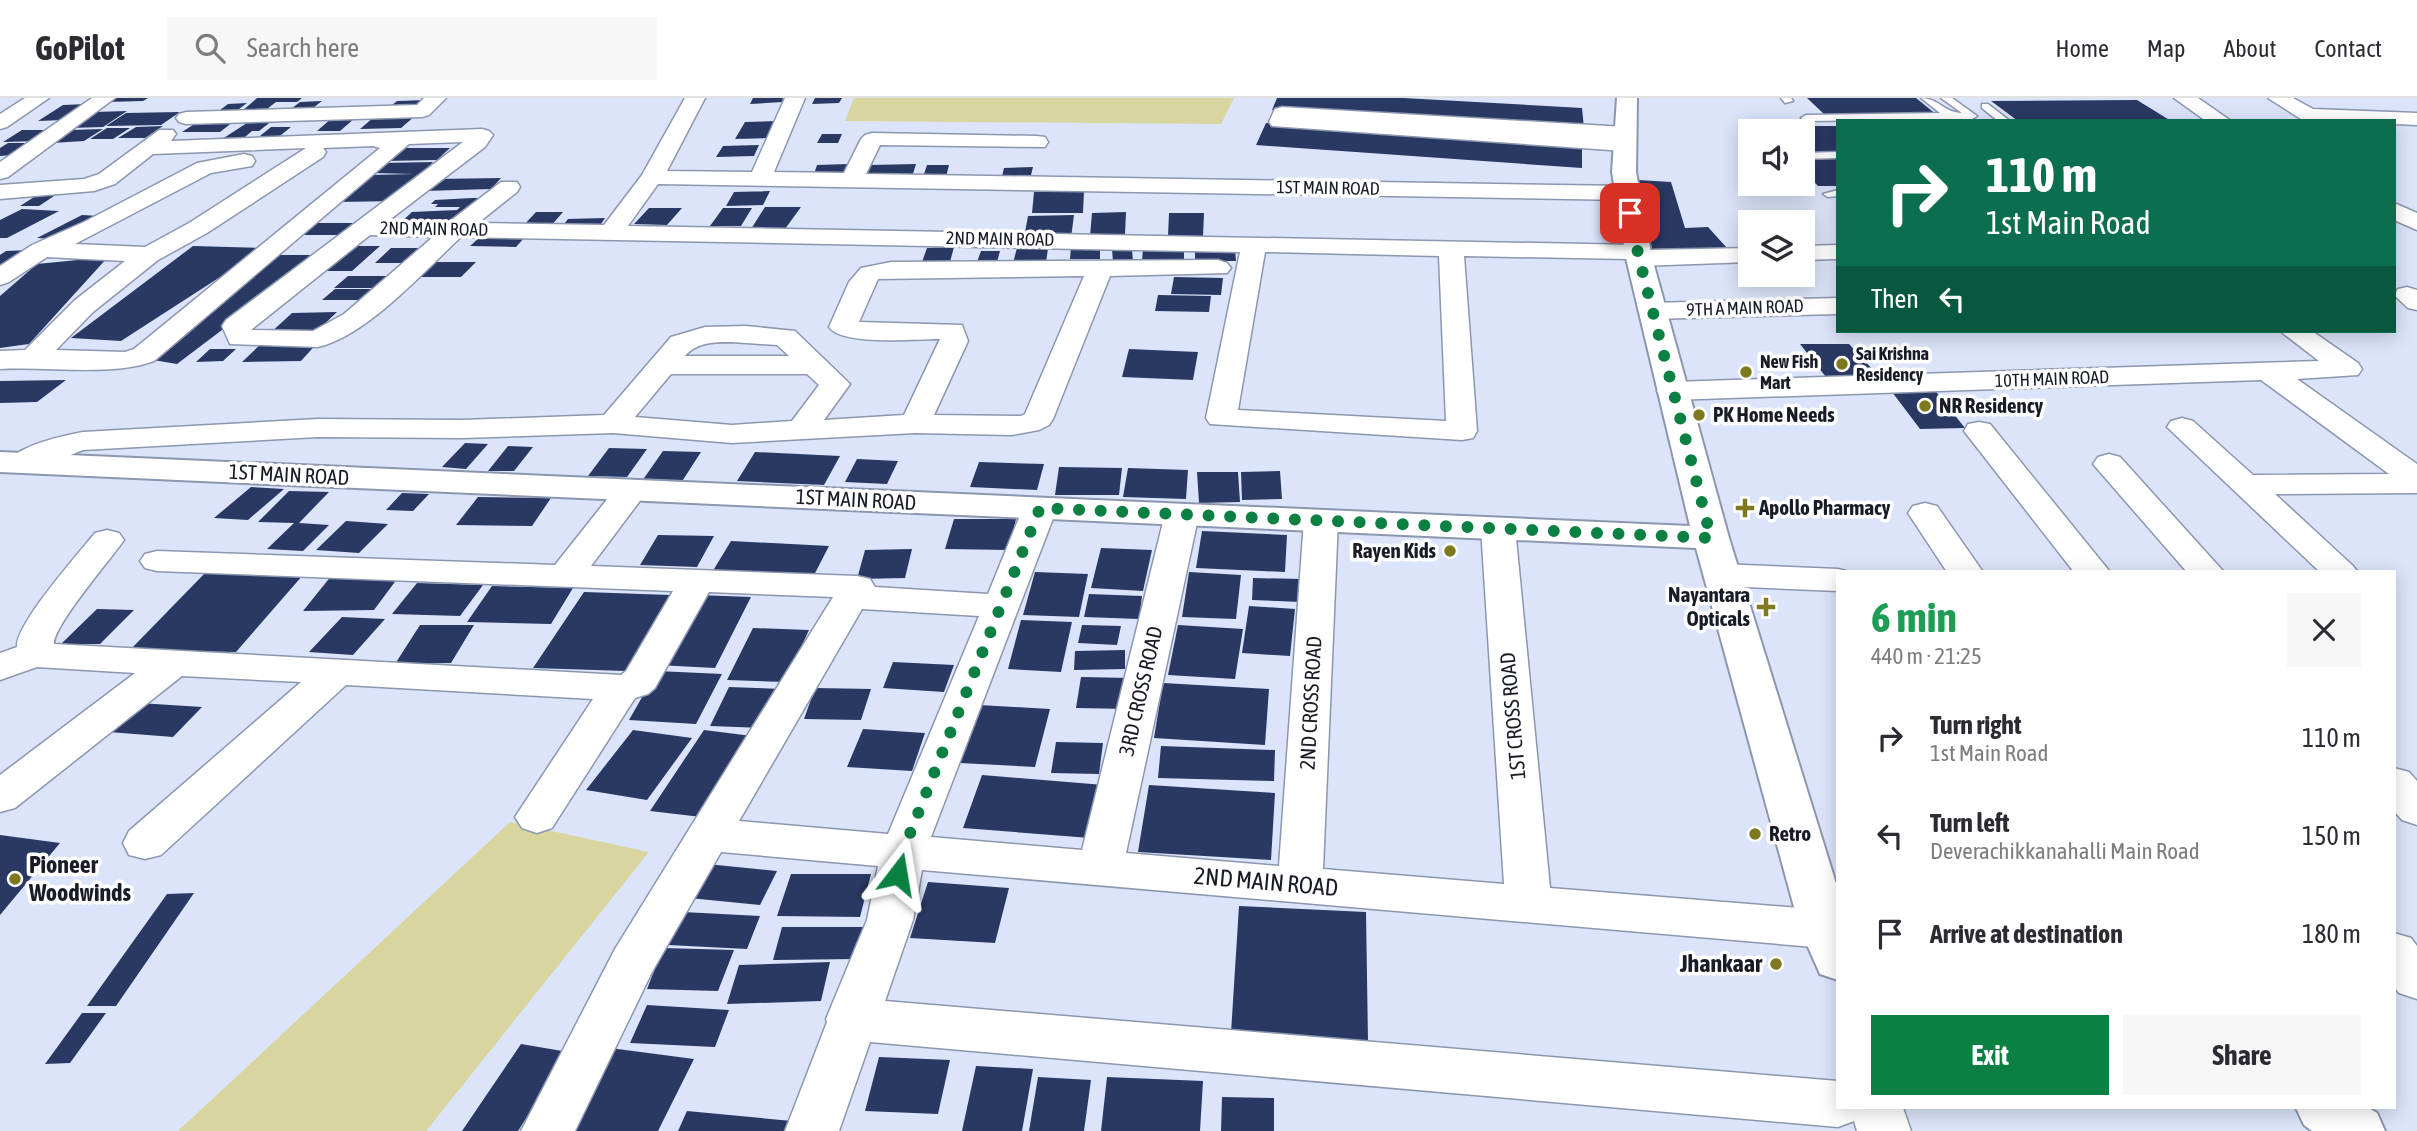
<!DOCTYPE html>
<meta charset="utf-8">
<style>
body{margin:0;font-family:"Asap Condensed",sans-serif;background:#f7f7f7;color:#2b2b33;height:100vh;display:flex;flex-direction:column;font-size:26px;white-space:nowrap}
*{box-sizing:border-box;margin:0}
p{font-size:23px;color:#7c7c81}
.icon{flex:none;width:38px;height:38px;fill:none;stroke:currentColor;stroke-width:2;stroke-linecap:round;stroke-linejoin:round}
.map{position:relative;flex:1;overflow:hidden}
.panel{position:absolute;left:1836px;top:472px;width:560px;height:539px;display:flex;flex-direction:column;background:#fff;border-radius:0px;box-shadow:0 4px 18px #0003}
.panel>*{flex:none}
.top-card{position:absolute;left:1836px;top:21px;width:560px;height:214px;border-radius:0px;box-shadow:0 4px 18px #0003;background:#0b6e4f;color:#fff;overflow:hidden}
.fabs{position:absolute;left:1738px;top:21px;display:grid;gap:14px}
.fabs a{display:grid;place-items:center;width:77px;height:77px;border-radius:0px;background:#fff;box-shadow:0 4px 18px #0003;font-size:35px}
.pin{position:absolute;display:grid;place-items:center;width:60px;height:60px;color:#fff;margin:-30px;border-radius:14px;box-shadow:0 4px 10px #0006}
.me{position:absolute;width:77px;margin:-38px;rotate:14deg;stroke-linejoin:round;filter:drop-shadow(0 0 5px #0008)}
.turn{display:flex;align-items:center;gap:24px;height:147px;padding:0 35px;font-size:32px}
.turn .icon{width:91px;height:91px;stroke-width:2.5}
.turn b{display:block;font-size:49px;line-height:60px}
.then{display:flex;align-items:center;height:66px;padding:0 35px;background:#0003;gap:14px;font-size:26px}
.round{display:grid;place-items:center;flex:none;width:74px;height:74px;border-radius:0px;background:#f7f7f7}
.head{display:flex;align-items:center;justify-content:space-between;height:119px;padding:0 35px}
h1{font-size:42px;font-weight:700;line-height:52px;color:#1e9e55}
.action{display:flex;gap:14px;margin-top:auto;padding:14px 35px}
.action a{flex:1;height:80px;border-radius:0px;background:#0b8043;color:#fff;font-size:28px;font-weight:700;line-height:80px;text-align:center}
.action a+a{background:#f7f7f7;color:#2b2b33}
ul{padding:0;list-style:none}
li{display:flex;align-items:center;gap:21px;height:98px;padding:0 35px}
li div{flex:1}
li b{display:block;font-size:26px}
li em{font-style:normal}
header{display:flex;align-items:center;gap:42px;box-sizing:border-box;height:98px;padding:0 35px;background:#fff;border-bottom:2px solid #e1e1e2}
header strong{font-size:33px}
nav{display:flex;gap:38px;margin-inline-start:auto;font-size:24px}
.search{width:490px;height:63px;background:#f7f7f7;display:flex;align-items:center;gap:18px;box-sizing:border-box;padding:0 24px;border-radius:0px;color:#7c7c81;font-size:26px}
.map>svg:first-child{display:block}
</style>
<header>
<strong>GoPilot</strong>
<div class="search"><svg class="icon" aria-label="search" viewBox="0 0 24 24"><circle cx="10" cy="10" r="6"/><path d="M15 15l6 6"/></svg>Search here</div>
<nav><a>Home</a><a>Map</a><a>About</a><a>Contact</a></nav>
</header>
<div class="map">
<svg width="2417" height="1033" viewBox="0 0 2417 1033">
<rect width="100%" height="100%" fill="#dbe4fa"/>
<path fill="#d8d69e" d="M854,0h380l-13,26 -376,-3z
M510,724l139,30 -223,279h-248z"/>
<path fill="#2a3964" d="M113,0h35l-5,3 -37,1z
M257,0h45l-5,4h-21l-13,10h-22z
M753,0h30l-1,4 -32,2z
M815,0h27l-3,5 -27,1z
M1277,0h126l179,10 2,20 -312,-18z
M1807,0h109l21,17h-112z
M426,2l-10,10h-30l11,-9z
M2137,2l34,21h-153l-27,-20z
M322,3l-13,10 -22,1 13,-10z
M247,5l-12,9 -19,1 12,-9z
M88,6l-25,16 -25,1 25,-16z
M127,13l-24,16 -35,1 26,-16z
M180,14l-19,13 -55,1 20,-13z
M415,18l-14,12 -41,1 14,-12z
M332,20h23l-15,13h-23z
M273,22l-14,11h-7l-14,12h-22l34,-22z
M779,23l-9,17 -35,1 10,-17z
M233,24l-13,10h-38l14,-9z
M1266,25l316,21v24l-326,-23z
M163,28l-18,12h-27l18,-11z
M1769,28h69v28h-36v-23h-29z
M271,29h20l-15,12 -21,1z
M107,30h23l-17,11h-23z
M103,31l-19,12 -33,2 19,-13z
M22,32h35l-18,11 -36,1z
M822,36h20l-4,9h-21z
M8,45h25l-20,12 -13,1v-8z
M759,47l-5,11 -38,1 7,-11z
M398,50h52l-13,12 -53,1z
M1802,59h36v29h-20l-16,-17z
M433,64l-36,39 -60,1 33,-27 44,-1 -43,-1 11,-10z
M848,66l-4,12 -31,1 4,-12z
M916,66l-4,13 -47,1 5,-13z
M927,67h22l-3,12h-23z
M1033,69l-3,12 -29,1 3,-12z
M501,80l-10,11 -68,2 11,-12z
M1638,82l33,2 14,46 23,-1 19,21 -77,1 -7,-21h8z
M770,93l-7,14 -37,1 8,-14z
M1084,93l-1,22h-51l2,-21z
M42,94h18l-21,14h-19z
M472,100h7l-25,26h-55l13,-12 45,-2 3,-3h-25l3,-3h-7l4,-4z
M765,109h36l-16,22h-34z
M649,110h33l-15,17 -33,-1z
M723,110h29l-11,18h-31z
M22,111l37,2 -52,27h-7v-18z
M536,114h27l-13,15h-28z
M1126,114l-1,23 -35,1 2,-23z
M1169,115h35l-1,23h-35z
M82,117l17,1 -45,23 -17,-1z
M1074,117l-3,23h-47l4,-22z
M605,120l-6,9 -38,1 7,-9z
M309,125h50l-14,12h-50z
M480,139h45l-9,10 -46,-1z
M193,148l72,2 -144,93 -50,-3z
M344,148h36l-28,25h-36z
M954,149l-4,15h-28l5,-14z
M1071,149h29v12h-30z
M1184,149v15h-42l1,-14z
M391,150h39l-15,15h-40z
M1017,150h31l-2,15h-33z
M1195,150h40l1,13h-41z
M1112,151h20l1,13h-20z
M31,152l-16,13 -15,1v-9l6,-4z
M981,153h19l-3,11h-20z
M277,157h44l-144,109 -30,-5z
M108,159l-79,87 -29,4v-52l37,-32z
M435,164h41l-15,15h-41z
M348,178h41l-13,12h-42z
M1174,179l49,1 -2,17 -50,-1z
M335,191h44l-12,11h-45z
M1158,197l53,1 -2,16 -54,-1z
M337,214l-23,22 -46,1 24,-22z
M320,242l-19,21 -59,1 21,-20z
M1800,246h49l37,40 -53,2z
M210,251h26l-13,12 -27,1z
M1129,251l69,3 -5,28 -71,-3z
M66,282l-29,22 -37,1v-22z
M1929,285l36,45 -45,1 -34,-45z
M465,345l23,1 -22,25 -24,-2z
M508,348l25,1 -19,24h-26z
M609,350l38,1 -20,28 -39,-1z
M663,353l38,1 -20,31 -39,-2z
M755,354l85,4 -16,29 -87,-4z
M857,361l41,2 -11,23 -42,-2z
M979,364l65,2 -7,26 -67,-3z
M1059,369l63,1 -3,27h-64z
M1128,370l60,2 -2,29 -63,-2z
M1280,373l2,28 -40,1 -1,-28z
M1197,374h41l2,30 -41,1z
M251,389l33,2 -36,31 -34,-2z
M289,393l40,1 -30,31 30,2 -26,26 -36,-2 27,-26 -36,-1z
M402,395l27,1 -16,17 -27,-1z
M478,399l73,1 -19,28 -76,-1z
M954,421h62l-7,31 -64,-1z
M346,423l42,3 -29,29 -43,-3z
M1202,433l85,4 -2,37 -89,-4z
M658,437l56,1 -17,31 -57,-2z
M731,443l98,5 -17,33 -101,-5z
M1101,450l51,2 -9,41 -52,-3z
M912,451l-7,29 -48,1 8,-29z
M1035,474l53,2 -9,43 -56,-2z
M1189,474l52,3 -5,44 -54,-2z
M205,475l98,2 -67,77 -106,-2z
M332,477h68l-26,35 -71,1z
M1253,480l49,1 -1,23 -49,-2z
M417,485l66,2 -23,31 -68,-2z
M492,488l81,2 -22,36 -84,-2z
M584,494l87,3 -45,76 -93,-3z
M1089,496l53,2 -3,23 -55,-2z
M697,497l54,2 -36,71 -58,-3z
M1249,508l46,3 -5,47 -48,-3z
M97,511l37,1 -34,34h-39z
M342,519l43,2 -32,36 -44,-3z
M1021,522l51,2 -11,50 -53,-3z
M420,527h54l-23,38 -56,1z
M1082,527l39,1 -4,19 -39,-2z
M1178,527l65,4 -8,50 -67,-4z
M753,530l56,2 -24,52 -58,-2z
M1125,552v19l-51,1 1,-19z
M893,564l61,3 -10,27 -61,-4z
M657,573l65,3 -26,50 -67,-4z
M1081,579l51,1 -3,31 -53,-1z
M1163,585l106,6 -4,56 -111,-7z
M729,589l53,2 -18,39 -54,-2z
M815,590l56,1 -10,31 -57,-1z
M139,605l63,4 -29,30 -64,-5z
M979,607l71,4 -15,58 -75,-4z
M863,631l62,4 -13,38 -65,-4z
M633,632l59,8 -45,62 -61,-10z
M704,632l56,7 -50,81 -60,-7z
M1056,644l47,1 -4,31 -48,-1z
M1161,648l114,4 -1,31 -116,-3z
M982,677l122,10 -14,53 -127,-10z
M1149,687l126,8 -4,67 -133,-8z
M0,737l60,8 -60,72z
M707,766l70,7 -17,34 -71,-7z
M791,776h80l-11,43 -83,-1z
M928,784l81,6 -14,55 -85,-5z
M194,795l-78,113h-29l80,-112z
M1239,808l127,6 2,129 -137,-8z
M683,814l77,4 -13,33 -79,-4z
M782,829h81l-7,32 -83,1z
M663,850l71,2 -16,41 -71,-2z
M830,864l-9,39 -94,3 12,-39z
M647,907l82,5 -14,37 -85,-4z
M82,915h24l-36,50 -25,1z
M521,946l47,8 -50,79h-56z
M610,950l84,11 -36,72h-95z
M879,959l71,3 -12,54 -73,-3z
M976,968l57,3 -11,62h-60z
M1038,979l53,3 -7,51h-55z
M1107,979l96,4 -3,50h-99z
M1222,999l52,1v33h-53z
M687,1013l105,10 -4,10h-110z"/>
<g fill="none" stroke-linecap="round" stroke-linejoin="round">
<defs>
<path id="service" d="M1781,0h10l2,3 -8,2z
M1921,0c17,0 24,15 41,15l-21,-15h11l25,18 -5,3 -166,2 -5,-3 5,-3 134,-2z
M1982,6h6l22,17h-12l-16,-13z
M1838,54v6l-36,1v-6z
M1838,92v6l-10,1 -5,-3z"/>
<path id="minor" d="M25,0h24l-42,29 -7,2v-15z
M92,0h23l-107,79 -8,2v-17z
M424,0h22l-17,17 -7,2 -236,7 -7,-2 -3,-4 3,-4 7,-2 231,-7z
M685,0h20l-38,73 85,1 33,-74h20l-31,74 70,1 17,-34 4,-4 7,-2 165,3 8,1 3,5 -3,5 -165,-2 -14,29 761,12 8,2 3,5 -3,5 -8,2 -969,-16 -30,42 1009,19 11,5 102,-2v14l-111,4 -9,-3 -3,-4 -163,-3 13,175 -4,7 -11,2 -252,-16 -4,-6 34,-166 -779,-15c-38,35 -93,98 -143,110l-88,-3 -8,-18 4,-6 237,-178 -54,2 -255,217c-43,16 -106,5 -154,8v-18l25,-1 50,-50 50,-39 -78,-4 -38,25 -9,3v-19l32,-21 52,-23 113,-59 47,-9 8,2 3,5 -3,5 -41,7 -136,71 70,3 44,-24 117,-75 -153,6 -38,30 -21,7 -94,8v-14l84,-6 15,-5 60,-44h14l3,4 -5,7 311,-12 7,2 4,4 -8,12 -97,74 61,1 52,-40h16l3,5 -3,5 -39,31 126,2 38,-50zM373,48l7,2 -246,201 -9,3 -69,-2 37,-38 65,-52 49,-27 116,-76 3,-5 -3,-4zM370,137l63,2 -89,77 -31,17 -62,-1zM1265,154l174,4 7,165 -208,-11z
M2174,0h24l33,23h-25z
M2268,0h25l20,11 104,4v12l-23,-1v-3h-90z
M1282,9l343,20 7,2 3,4 -3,4 -6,2 9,6 -3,5 -8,1 -352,-25 -3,-4 6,-13z
M2394,105l23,10v17l-23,-10z
M1838,147v14l-36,1v-14z
M1218,162l9,3 4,5 -4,5 -117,3 -57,143 -4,6 -10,5 -27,5 -97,-2 -183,10 -119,-10 -151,5 -144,-1 -235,13 -50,20 -11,3 -11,-3 -5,-7c13,-18 56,-27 77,-31l235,-13 144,1 142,-5 67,-78 34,-10 41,-1 49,5 55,53 -26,36 80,-5 36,-76c-24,0 -98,7 -111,-12l20,-45 12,-14 30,-6zM1084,178l-59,138 -4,2 -87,-1 34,-74 -6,-16 -103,-3 19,-43zM732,244l45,3 12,11h-104c12,-14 29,-14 47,-14zM671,276h136l12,11 -27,36 -60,4 -97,-8z
M2407,189l10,3v20l-9,-2 -14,-13 4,-6z
M1838,200v16l-186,5 -9,-2 -4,-6 4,-6 9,-2z
M2280,233h32l46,32 4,6 -4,6 -61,4 120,85v29l-142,1 77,71 6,7h-38l-153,-145 4,-6 11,-3 11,3 60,54 136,-1 -128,-94 -589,20 -10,-3 -5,-6 5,-6 10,-3 647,-21z
M1979,324l11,2 120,148h-36l-110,-141 4,-7z
M2109,356l11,3 104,115h-37l-94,-108 5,-7z
M632,382l12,3 4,7 -57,76 266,10 13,3 5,8 113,7 35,-86 5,-7 12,-3 12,3 5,7 -126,329 151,13 83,-336 5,-7 12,-3 12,3 5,7 -73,339 153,13 25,-346 5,-7 12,-3 12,3 5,7 -15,349 181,15 -23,-356 5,-7 12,-3 12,3 5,7 35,360 275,22 13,5v28l-13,5 -903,-78 -9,50 -28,81 953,80v27h65l8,23h-54l-3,-10 -16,6 -968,-85 -31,89h-54l42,-109 -1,-3 41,-99 11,-54 -157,-14 -69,120 -77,159h-54l94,-182 218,-352 -124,-5 -54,96 -7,6 -13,4 -83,130 -15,5 -15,-5 -7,-11 78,-118 -247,-14 -185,170 -16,4 -16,-4 -6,-12 6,-12 172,-149 -119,-6 -167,132 -15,4v-37l135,-102 -98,-6 -37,13v-27l17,-6c-2,-22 61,-93 78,-114l12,-3 12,3 5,7c-13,19 -71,86 -70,104l567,31 5,-4 47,-80 -516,-20 -12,-3 -5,-7 5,-7 12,-3 398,14 65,-82zM862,511l117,7 -91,218 -149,-13z
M1925,405l12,3 46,66h-36l-39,-59 5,-7z
M1722,466l116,5 12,3h-12v19l-116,-5 -13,-3 -5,-8 5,-8z
M2394,670l15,4 8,9v44l-15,-5 -8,-9z
M2394,835l17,5 6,8v53l-18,-6 -5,-6z"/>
<path id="tertiary" d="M1617,0h20l-1,74 16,86 77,280 109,352v90l-18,-6 -20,-45 -104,-381 -1696,-76v-20l1690,74 -64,-268 -14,-86z
M2296,1010h73l8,5 8,18h-73l-8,-6z"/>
</defs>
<use href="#service" stroke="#8c96af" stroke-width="3"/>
<use href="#minor" stroke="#8c96af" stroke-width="3"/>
<use href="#tertiary" stroke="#8c96af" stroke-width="4"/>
<use href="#service" fill="#fff" fill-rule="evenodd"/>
<use href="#minor" fill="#fff" fill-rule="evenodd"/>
<use href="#tertiary" fill="#fff" fill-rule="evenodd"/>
</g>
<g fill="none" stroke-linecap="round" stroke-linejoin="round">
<path stroke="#0b8043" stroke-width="12" stroke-dasharray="0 21.6" d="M898,776l5,-23 137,-343 671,30 -72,-280 -9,-45"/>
</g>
<g fill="#7e791f" stroke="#fff" stroke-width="2.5">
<circle cx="1842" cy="266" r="7"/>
<circle cx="1746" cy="274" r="7"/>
<circle cx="1925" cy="308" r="7"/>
<circle cx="1699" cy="317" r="7"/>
<path d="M1741.5 399.5h7v7h7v7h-7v7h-7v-7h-7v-7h7z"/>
<circle cx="1450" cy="453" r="7"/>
<path d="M1762.5 498.5h7v7h7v7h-7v7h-7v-7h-7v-7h7z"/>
<circle cx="1755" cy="736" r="7"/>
<circle cx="15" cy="781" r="7"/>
<circle cx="1776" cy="866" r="7"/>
</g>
<g text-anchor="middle" stroke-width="7" stroke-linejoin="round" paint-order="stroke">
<g font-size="18" fill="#181c26" stroke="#fff">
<text transform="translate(1328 90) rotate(1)" y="6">1ST MAIN ROAD</text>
<text transform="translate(434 131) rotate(1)" y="6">2ND MAIN ROAD</text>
<text transform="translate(1000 141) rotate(1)" y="6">2ND MAIN ROAD</text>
<text transform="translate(1745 210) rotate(-2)" y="6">9TH A MAIN ROAD</text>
<text transform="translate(2052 281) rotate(-2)" y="6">10TH MAIN ROAD</text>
</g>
<g font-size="18" font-weight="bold" fill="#181c26" stroke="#fff" text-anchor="start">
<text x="1856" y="262">Sai Krishna<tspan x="1856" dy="21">Residency</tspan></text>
<text x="1760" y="270">New Fish<tspan x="1760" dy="21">Mart</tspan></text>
</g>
<g font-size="21" font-weight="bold" fill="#181c26" stroke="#fff" text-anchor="start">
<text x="1939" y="315">NR Residency</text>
<text x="1713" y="324">PK Home Needs</text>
<text x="1759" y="417">Apollo Pharmacy</text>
<text x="1436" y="460" text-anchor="end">Rayen Kids</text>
<text x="1750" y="504" text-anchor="end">Nayantara<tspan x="1750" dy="24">Opticals</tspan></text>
<text x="1769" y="743">Retro</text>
</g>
<g font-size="21" fill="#181c26" stroke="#fff">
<text transform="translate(289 377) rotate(3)" y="7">1ST MAIN ROAD</text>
<text transform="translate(856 402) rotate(3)" y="7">1ST MAIN ROAD</text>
<text transform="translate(1141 593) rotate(-77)" y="7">3RD CROSS ROAD</text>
<text transform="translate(1311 605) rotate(-87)" y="7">2ND CROSS ROAD</text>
<text transform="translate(1513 618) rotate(-95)" y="7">1ST CROSS ROAD</text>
</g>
<g font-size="24" font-weight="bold" fill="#181c26" stroke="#fff" text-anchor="start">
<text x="29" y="775">Pioneer<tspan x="29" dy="28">Woodwinds</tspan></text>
<text x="1762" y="874" text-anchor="end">Jhankaar</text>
</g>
<g font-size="24" fill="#181c26" stroke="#fff">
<text transform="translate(1266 784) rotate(5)" y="8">2ND MAIN ROAD</text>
</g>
</g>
</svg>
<div class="fabs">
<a><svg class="icon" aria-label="sound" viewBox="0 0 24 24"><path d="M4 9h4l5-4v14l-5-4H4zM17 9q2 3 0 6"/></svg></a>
<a><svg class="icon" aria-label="layers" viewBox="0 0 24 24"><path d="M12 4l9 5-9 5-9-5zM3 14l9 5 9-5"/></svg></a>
</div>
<div class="pin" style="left:1630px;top:115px;background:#d93025"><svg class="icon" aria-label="arrive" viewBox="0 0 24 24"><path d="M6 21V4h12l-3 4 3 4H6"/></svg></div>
<svg class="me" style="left:898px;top:776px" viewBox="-20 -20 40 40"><path d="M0-17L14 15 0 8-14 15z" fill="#0b8043" stroke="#fff" stroke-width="4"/></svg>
<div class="top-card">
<div class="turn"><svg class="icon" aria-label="right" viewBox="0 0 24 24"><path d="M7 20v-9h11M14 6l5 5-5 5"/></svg><div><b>110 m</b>1st Main Road</div></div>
<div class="then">Then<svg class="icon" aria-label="left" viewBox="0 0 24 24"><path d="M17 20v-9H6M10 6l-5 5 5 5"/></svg></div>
</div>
<section class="panel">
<div class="head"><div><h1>6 min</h1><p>440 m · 21:25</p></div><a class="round"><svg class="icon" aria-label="close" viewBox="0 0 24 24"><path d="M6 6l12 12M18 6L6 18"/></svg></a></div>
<ul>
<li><svg class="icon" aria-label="right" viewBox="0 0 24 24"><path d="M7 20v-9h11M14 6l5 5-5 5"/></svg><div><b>Turn right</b><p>1st Main Road</p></div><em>110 m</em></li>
<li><svg class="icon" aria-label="left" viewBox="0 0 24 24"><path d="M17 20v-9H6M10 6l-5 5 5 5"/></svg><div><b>Turn left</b><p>Deverachikkanahalli Main Road</p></div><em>150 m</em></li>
<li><svg class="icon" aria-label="arrive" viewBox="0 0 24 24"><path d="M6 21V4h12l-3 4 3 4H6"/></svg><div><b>Arrive at destination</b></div><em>180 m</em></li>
</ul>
<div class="action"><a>Exit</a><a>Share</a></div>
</section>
</div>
